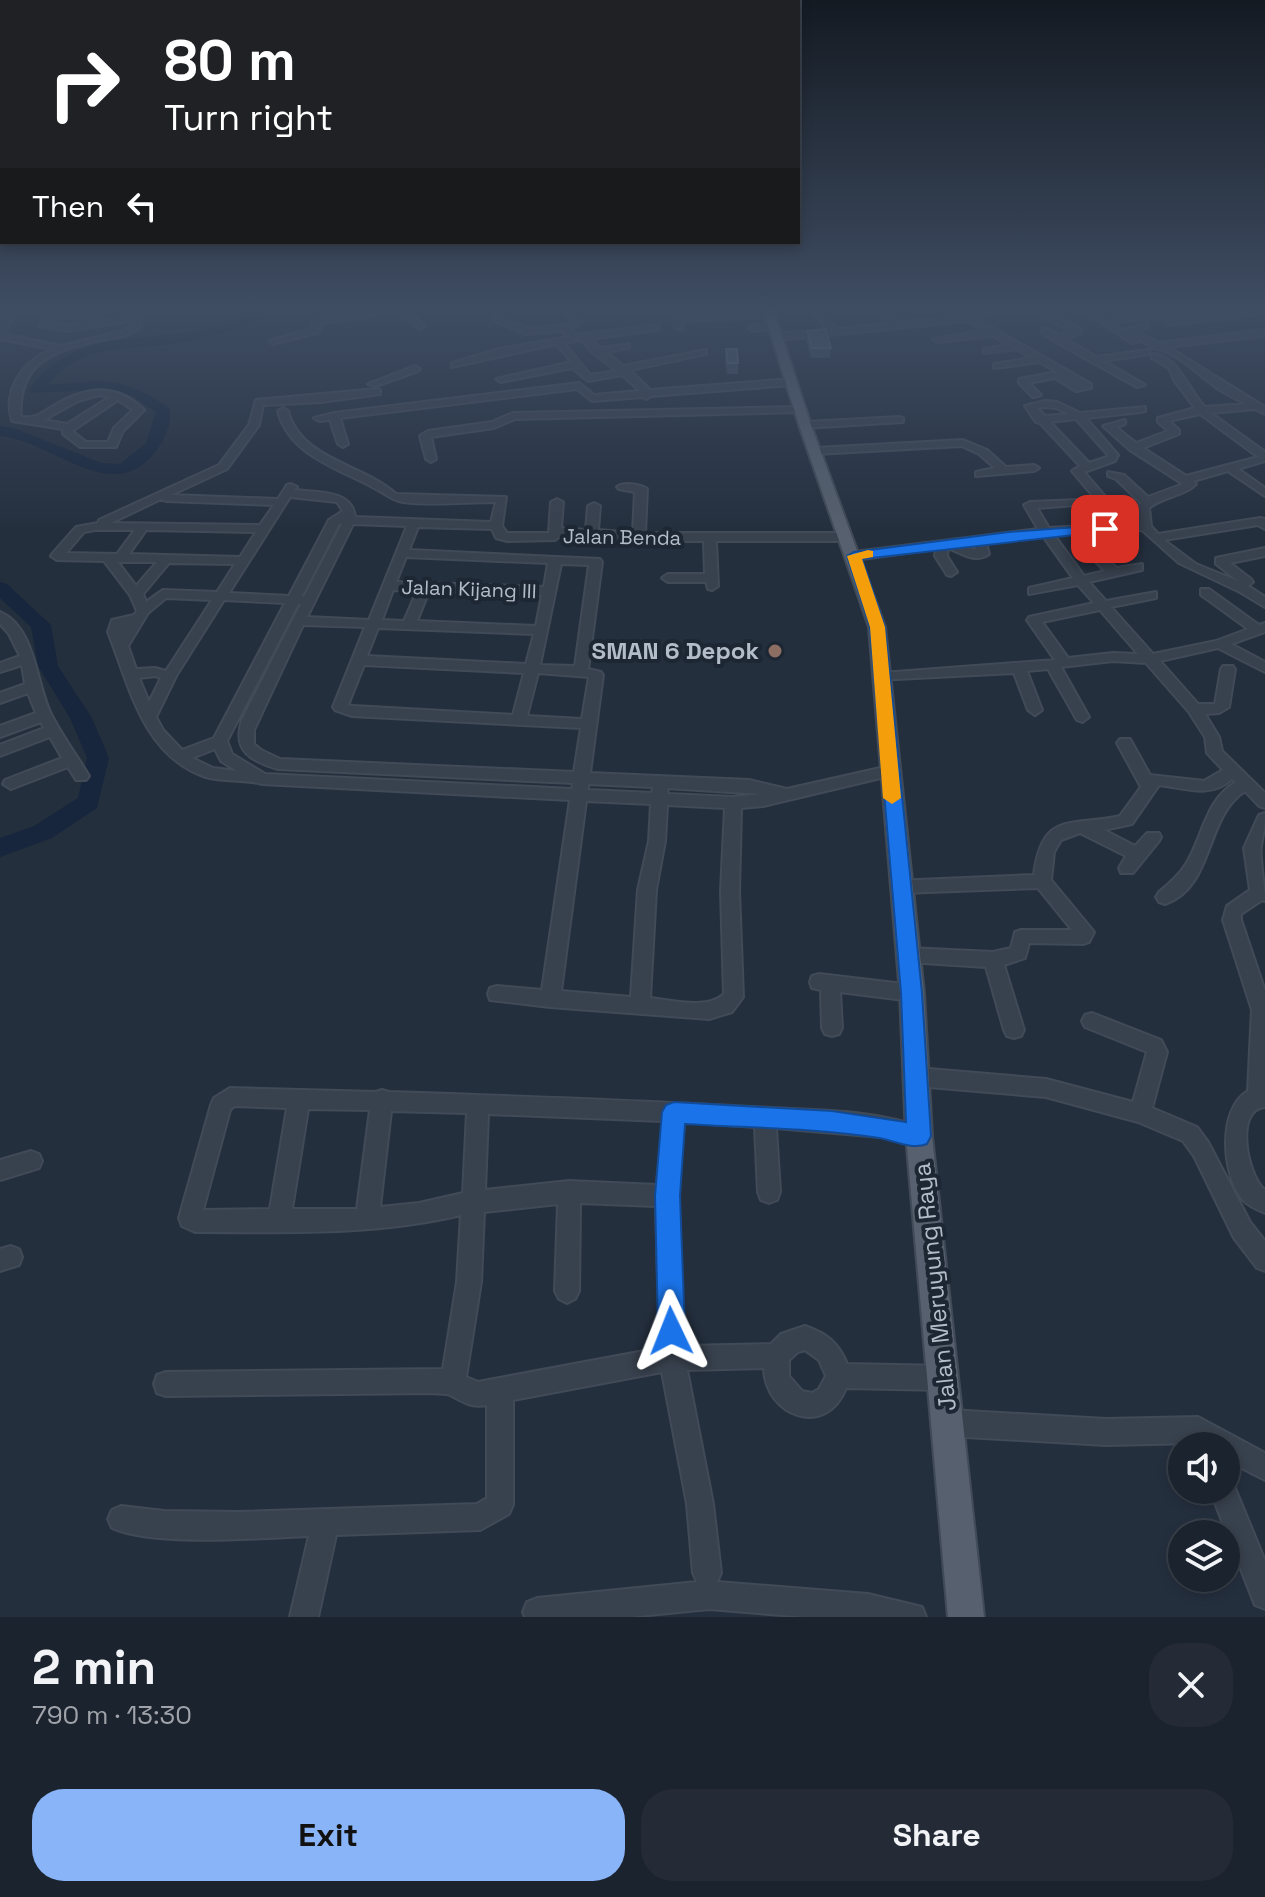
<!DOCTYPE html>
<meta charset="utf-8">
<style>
body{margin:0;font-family:"Space Grotesk",sans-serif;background:#242b36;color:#f1f3f6;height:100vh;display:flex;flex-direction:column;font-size:30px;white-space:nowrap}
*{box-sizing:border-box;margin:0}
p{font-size:26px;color:#a0a4aa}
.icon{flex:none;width:44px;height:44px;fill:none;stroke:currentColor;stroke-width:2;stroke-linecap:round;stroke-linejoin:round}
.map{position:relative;height:1617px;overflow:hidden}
.side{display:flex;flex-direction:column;background:#1b232e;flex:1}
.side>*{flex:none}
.hud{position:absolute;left:0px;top:0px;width:800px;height:244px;box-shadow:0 4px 12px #0003,0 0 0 2px #39404a;background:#202124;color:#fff;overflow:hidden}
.buttons{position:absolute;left:1168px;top:1432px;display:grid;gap:16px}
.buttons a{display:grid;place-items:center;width:72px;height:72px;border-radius:50%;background:#1b232e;box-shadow:0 4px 12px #0003,0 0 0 2px #39404a;font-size:40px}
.pin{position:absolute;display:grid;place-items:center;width:68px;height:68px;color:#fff;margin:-34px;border-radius:16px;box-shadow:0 4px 12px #0006}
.me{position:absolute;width:88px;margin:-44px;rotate:358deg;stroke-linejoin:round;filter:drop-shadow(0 0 6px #0008)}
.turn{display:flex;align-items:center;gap:28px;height:168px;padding:0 32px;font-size:36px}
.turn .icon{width:104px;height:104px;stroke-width:2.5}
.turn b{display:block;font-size:56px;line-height:68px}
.then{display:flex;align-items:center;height:76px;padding:0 32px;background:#0003;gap:16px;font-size:30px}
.round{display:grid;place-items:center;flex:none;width:84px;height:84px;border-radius:32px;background:#242b36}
.head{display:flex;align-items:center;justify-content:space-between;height:136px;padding:0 32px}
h1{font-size:48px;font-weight:600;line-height:60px}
.action{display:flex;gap:16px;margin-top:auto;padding:16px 32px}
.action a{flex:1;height:92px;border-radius:32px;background:#8ab4f8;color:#111;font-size:32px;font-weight:600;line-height:92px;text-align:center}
.action a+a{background:#242b36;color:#f1f3f6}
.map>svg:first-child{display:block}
</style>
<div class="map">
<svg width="1265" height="1617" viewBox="0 0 1265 1617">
<rect width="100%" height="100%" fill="#242f3e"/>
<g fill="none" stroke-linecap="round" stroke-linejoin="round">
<path fill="#17263c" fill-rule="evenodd" d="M262,306h12c-13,17 -34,23 -54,27 -16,4 -32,9 -48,11 -47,6 -92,0 -125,41 58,-4 72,-11 122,23 4,12 -3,29 -11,40 -43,63 -106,-8 -158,-12v-10l14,2 87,35 19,1 26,-21 10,-31 -22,-15 -20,-8 -83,4 -2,-3c47,-64 112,-46 182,-62 18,-5 36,-10 51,-22z
M0,582l7,2 44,41 7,41 34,52 17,40 -12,50 -45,30 -52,19v-19l34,-12 44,-28 9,-40 -17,-40 -32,-52 -7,-39 -31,-29z"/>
<defs>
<path id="minor" d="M0,306h5l7,6 20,-6h11l-29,11 -10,17 57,12 66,-16 6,-9 -67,10 -26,-5 5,-11 13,-3 39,1 5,4 -1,4 32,-5 1,-10h8l-1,20c-10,11 -25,11 -40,14 -46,10 -84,22 -80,77 15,2 21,-4 34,-12 33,-19 61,-22 89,5l-21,21 -7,16h-36l-17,-13v-5l-51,-8c-9,-32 10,-59 40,-72l-52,-10v-12l6,-11 -6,-6zM58,318h35l-1,4 -26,3 -18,-3zM99,395l11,2 -43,27 -23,-4 34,-19zM118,400l15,10 -19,18 -6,14h-22l-14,-11z
M336,306h8l-1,8 58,-8h27l-19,5 15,15 -4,3 -21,-17 -79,12v8l-47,12 -4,-3 43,-12v-8l22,-6z
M457,306h24l-4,3z
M489,306h8l4,11 25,11 36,-2 11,-5 -21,-15h9l22,15 -13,8 7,6 82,-10v4l-3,1 -66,9 11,9 28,-4v4l-23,4 17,14 83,-16v4l-76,16 20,20 142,-11 5,3 -5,3 -141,11 -5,3 -4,-2 -50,4 -15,-12 -237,29 8,26 -5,3 -5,-3 -8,-24 -11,1 -5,-3 20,-5 245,-30 15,12 46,-4 -18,-16 -34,6 -16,-13 -71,14 -5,-3 76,-17 -16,-18 -104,23v-4l47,-14 69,-12 -6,-6 -37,3 -31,-14zM581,340l12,13 24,18 -27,4 -26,-32z
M897,306h16l-25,6 13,10 59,-5 -17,-11h9l18,9c12,-1 28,-8 36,-9 28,-4 52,12 75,23v4l-16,6 31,18 53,-7v4l-45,7 41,24 -8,2 -83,-46 -12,-8v-4h6l11,6 12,-4 -37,-19 -25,-1 -32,8 114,65v4l-15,3 -21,-13 -26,5 12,12 -8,2 -14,-14v-4l38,-7 -17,-10 -46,6v-4l38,-6 -15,-9 -33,4v-4l25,-4 -16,-9 -56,6 -4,-3 52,-8 -18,-10 -188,19 -4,-3 4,-3 49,-4 -15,-16v-4h6l18,19 54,-6 -14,-12z
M1075,306h9l26,15 3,-4 55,-6 15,7 82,-10v6l-96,11 -4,-3 8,-3 -6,-2 -57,5 14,8 24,-6v4l-12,3 23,12 106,-13v6l-97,11 97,60v7l-10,-5 -44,4 54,39v9l-27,8 27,19v8l-37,-25 -35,10 3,3c-13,13 -33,12 -47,24l2,18 7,8 102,-16 5,1v10l-7,-4 -94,15 32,24 42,17 -22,-17v-6l49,-10v8l-35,7 21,16 2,3 -5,4 17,11v10l-25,-15 -61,-29 -37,-33 -88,5 30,41 21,-5 -16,-16 6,-4 22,17 25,-4v6l-53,12 17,19 50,-9v6l-45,9 42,47 63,-13 32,-12 -47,-34v-6h8l50,36 6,-2v9l-34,12 34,18v10l-47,-24 -58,13 38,43h17l6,-35 2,-3h10l2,3 -6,38 -10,6 -14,1 14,23 3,14 43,42v15l-6,-2 -14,-15c-40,25 -31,97 -80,113l-6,-2 -3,-5 3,-5c10,-8 20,-17 27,-28 17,-27 19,-64 50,-82l-4,-3c-22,20 -47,9 -73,6l-27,39 -28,6 31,16 12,-13h12l2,4 -2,4 -26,32h-12l-2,-5 7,-12 -46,-23 -19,7 -7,12 -3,28 43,52 -5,10 -6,2 -54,-1 -4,15 -21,7 20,65 -3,6 -7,2 -7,-2 -3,-6 -18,-63 -78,-5 -6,-2 -3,-5 3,-5 6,-2 85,4 18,-4 4,-16 6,-2h51l-34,-42 -137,5 -6,-2 -3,-5 3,-5 139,-6c8,-65 37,-48 86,-59l21,-29 -24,-44 3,-4h10l20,36 54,6 19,-11 -16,-17 -2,-16 -16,-25 -43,-49 -33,-2 -52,6 28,50 -7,5 -5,-2 -29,-51 -21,2 15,39 -7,5 -7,-5 -14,-37 -137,7 -2,-3 7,-4 173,-13 -28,-40 2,-3 65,-14 -16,-18 -49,9v-6l44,-10 -30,-42 -57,7 3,11c-15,10 -27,-1 -41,-6l-1,8 10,16 -6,4 -4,-1 -12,-19 1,-7 -82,11 -6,-4 6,-4 184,-23 -14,-24 6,-3 49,-2v4l-4,1 -38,3 12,20 68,-4 -45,-53 8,-5 -40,-43 -4,-1 -11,-16 20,-5 12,1 23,11 65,-6v4l-4,1 -55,6 32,37 -3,6 -31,11 44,51h11l-2,-16 4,-4 -25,-24 -8,-3v-4l16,3 24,22 35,-13 -53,-34 -27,-24 22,-6v4l-9,3 20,16 32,-12 -10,-9v-4l37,-10 -21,-28 -5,-12 -17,-10v-4c26,0 36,36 53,53l41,-3c-9,-5 -20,-10 -29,-16 -20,-14 -42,-39 -67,-40l-1,-3 -15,-8 5,4 -7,2zM1045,407l11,1 13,6 -24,2 -8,-8zM1200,414l58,43 -72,19 -43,-28 36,-14v-4l-10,-9zM1076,419l32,36 -1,2 -18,6 -39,-41zM974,545l2,5 -12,-4zM1100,610l38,44 -25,-1 -45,5 -26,-36z
M770,312l4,3 -1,2 -90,4 -1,9 -7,-2 -1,-9 4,-3z
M775,324l3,1v4l-26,2 -4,-3 4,-3z
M415,366l5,3 -2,2 -42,15 -8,-2z
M377,389l3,1v4l-59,8 -58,3 -4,20 -32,44 -56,26 107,4 9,-14 4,-1 6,3 -3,3c23,3 58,-1 61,27l136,5 5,-20c-30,0 -64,4 -93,0 -12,-2 -17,-8 -27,-13 -35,-20 -87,-33 -98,-78l5,-3 5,3c13,49 75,53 108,83l110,3 -4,29 5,7h42l2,-31 6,-3 6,3 -2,26 25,2 2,-24 6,-3 6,3 -2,24 35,3 2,-41 -16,-3 -2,-2c7,-5 23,-3 30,2l-2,44h200l6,4 -6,4h-129l2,45 -6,4 -4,-1 -2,-7h-38l-6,-4 6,-4h37l-1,-33h-65l-78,-6 -6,5 -48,1 -11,-3 -4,-9 -74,-2 -9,23 191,9 2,3 -14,107 13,3 2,3 -13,98 159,7 38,9 102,-23 5,1 3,4 -3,4 -5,1 -126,30 -22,2 -2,83 4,106 -11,15 -23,7 -159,-12 -60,-7 -2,-6 2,-6 7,-2 45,4 28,-190 -308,-16c-17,-5 -38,-2 -56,-7 -63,-21 -76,-90 -98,-145l4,-12 22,-5 3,-4 -7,-16 -26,-34 -47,-1 -6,-4 2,-3 23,-26 22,-4 1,-3 120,-55 30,-40 7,-25zM290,497l47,5 6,9 -14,9 -40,76 -60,-3zM161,499l5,2 108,4 -14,20 -149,-2zM339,524h3l-38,73 -2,-1zM353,524l54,2 -38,94 -62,-3zM95,530h40l-18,24 -51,-1 18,-21zM146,530l110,2 -16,25 -111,-3zM406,557l142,6 -4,24 -148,-5zM117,561l3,1h37l-21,24zM169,563l66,1 -18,28 -54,-2 -17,12 -3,-8zM561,564l28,1 -14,101 -35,-1zM393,590l24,1 -13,30 -22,-1zM429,591l113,4 -6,31 -119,-5zM166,598l46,2 -46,71 -11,-3 -19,1 -8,-23 20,-33zM224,600l61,3 -71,135 -32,12 -19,-20 -7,-13 20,-41zM298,604h3l-59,116c-10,31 9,41 36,49l295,14 -1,6 -307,-15 -33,-20 -5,-13zM303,625l62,2 -32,80 2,3 17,6 229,12 -7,44 -294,-13 -19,-9 -7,-6v-14zM378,628l156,6 -8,30 -159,-8zM364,665l160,8 -11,42 -160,-9 -5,-1zM538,673l51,4 -7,42 -55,-3zM155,676l6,2 -12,24 -10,-24zM215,749l6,12 16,10 -24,-3 -21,-10zM588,784l65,3 -1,6 -64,-3zM667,788l95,6 -29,3 -65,-3zM586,801l65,3 -2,37 -11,49 -7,107 -70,-6zM667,805l58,3 -4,83 3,103c-16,16 -53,6 -74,4l6,-108 9,-49z
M801,407l5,3 -1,2 -290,7 -21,9 -63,9 5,22 -5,3 -5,-3 -6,-23 8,-5 64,-9 21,-9z
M899,417l4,1v4l-98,6 -5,-3 5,-3z
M963,440l24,10 19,17 28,-2 5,3 -5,3 -58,5v-4l19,-4 -16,-14 -17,-8 -146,8 -5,-3 5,-3z
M0,612c36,15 36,74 52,104 11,21 25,40 37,60l-3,4h-10l-8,-13 -57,22 -8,-5 2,-4 57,-22 -12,-21 -50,19v-11l44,-17 -3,-6 -41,15v-11l36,-13 -8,-20 -28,10v-10l25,-9 -3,-19 -22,7v-9l20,-7 -11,-22 -9,-10z
M1265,813c0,13 -2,22 -4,33 -2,9 4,42 4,55l-3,-1 -21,14v6l24,71v116c-31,2 -18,69 0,83v23c-7,-3 -16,-7 -22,-13 -21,-25 -26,-91 5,-109l4,-81 -29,-90 4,-14 23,-16 -6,-42 15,-33z
M819,974l93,11 7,2 2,6 -2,6 -7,2 -72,-9 2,36 -3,6 -7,2 -7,-2 -3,-6 -1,-38 -9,-2 -2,-6 2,-6z
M1092,1013l69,27 6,12 -15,56 45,19 11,15 42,80 15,19v30l-8,-3 -23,-30 -40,-82 -11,-15 -45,-19 -92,-25 -129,-11 -7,-3 -3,-6 3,-6 7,-3 129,11 87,23 14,-50 -62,-25 -3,-6 3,-6z
M230,1088l146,4 6,-2 7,2c121,4 242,8 363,15 57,4 121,1 174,22l3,7 -3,7 -7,3 -38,-9 -105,-9 4,64 -3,8 -8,3 -8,-3 -3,-8 -3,-65 -71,-5 -6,74 6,150 87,-2 10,-10 24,-8c22,8 33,16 42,38l98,2 9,3 3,9 -3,9 -9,3 -99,-2c-20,51 -81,28 -82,-20l-77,2 26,134 8,69 -4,9 151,12 54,13 4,10h-120l-97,-8 -80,8h-104l-2,-5 4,-10 10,-4 160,-16 -4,-9 -6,-69 -25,-132 -149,28v105l-4,9 -29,16 -144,5 -18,82h-28l19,-81c-50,2 -154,11 -197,-8l-4,-9 4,-9 9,-4 43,5 74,1 239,-8 10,-6v-93c-15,3 -24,-3 -37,-10 -5,-2 -14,-1 -20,-2l-264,3 -9,-3 -3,-9 3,-9 9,-3 277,-3 14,-87 4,-67c-88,21 -176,17 -266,17l-13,-6 -3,-8 32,-113 3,-7zM234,1106l53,2 -17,101 -67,1 27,-100zM308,1109l62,1 -13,99h-65zM391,1111l76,2 -4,80 -44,10 -39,4zM488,1114l175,7 -6,64 -88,-4 -84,9zM580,1203l76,3 4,142 -182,34 -12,-5 15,-95 3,-70 74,-8 -3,87 4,8 8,4 8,-4 4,-8zM805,1350l14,10 7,16 -7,13 -7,4 -10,-2 -13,-15v-16l9,-8z
M31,1151l8,3 3,7 -3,7 -39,12v-20z
M11,1246l8,3 3,8 -3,8 -19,6v-22z
M949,1410l157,9 92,-2 67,36v27l-39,-20v-14h-24l-6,-3 -90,2 -157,-9 -9,-4 -4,-9 4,-9z
M1226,1478l6,3 33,80v48l-10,-4 -45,-115h16z"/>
<path id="major" d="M762,306h10l39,119 74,202 39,366 8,143 52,481h-36l-42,-481 -6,-143 -31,-366 -70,-202z"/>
</defs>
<use href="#minor" stroke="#414a57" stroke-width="4"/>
<use href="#major" stroke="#414a57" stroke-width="4"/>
<use href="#minor" fill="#38414e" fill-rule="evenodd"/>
<use href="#major" fill="#56606e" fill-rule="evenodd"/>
</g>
<path fill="#3f4b5c" d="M807,331l24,17 -1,10h-19l-5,-17z
M726,349l12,14v11h-11l-2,-14z"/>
<path fill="#4b5868" stroke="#5c6777" stroke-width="2" d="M825,329l6,19h-19l-5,-17z
M726,349h11l1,14h-10z"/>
<linearGradient id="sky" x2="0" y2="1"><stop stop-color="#141a22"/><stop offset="0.58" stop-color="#3f4d63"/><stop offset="1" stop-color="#3f4d63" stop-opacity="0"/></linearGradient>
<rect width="1265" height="532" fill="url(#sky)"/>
<path fill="#1a73e8" stroke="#114b97" stroke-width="2" d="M1105,525l5,1v5l-248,28 23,68 37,366 9,143 -4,8c-15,6 -32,-3 -48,-6 -64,-10 -130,-10 -194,-14l-5,72 5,135 -4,9 -10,4 -9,-4 -4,-9 -3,-135 7,-84 4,-7 8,-3 158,9 74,11 -5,-129 -31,-366 -23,-71 7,-4 155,-20z"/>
<path fill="#f59e0b" d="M868,550l5,1v6l-11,2 23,68 16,171 -9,6 -9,-6 -13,-171 -23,-71z"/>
<circle fill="#8d6e63" stroke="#1d2633" stroke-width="3" cx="775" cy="651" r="8"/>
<g text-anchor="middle" stroke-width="8" stroke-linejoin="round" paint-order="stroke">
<g font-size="20" fill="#b4bcc9" stroke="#1d2633">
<text transform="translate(622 537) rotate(1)" y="7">Jalan Benda</text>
<text transform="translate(469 589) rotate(2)" y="7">Jalan Kijang III</text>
</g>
<g font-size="24" font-weight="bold" fill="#b4bcc9" stroke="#1d2633" text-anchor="end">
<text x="759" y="659">SMAN 6 Depok</text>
</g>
<g font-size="24" fill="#b4bcc9" stroke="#1d2633">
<text transform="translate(935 1287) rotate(-96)" y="8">Jalan Meruyung Raya</text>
</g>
</g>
</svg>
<div class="buttons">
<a><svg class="icon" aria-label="sound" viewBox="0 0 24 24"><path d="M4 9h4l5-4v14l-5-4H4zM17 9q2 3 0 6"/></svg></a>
<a><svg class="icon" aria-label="layers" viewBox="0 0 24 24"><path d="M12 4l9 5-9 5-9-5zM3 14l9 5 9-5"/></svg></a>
</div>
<div class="pin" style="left:1105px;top:529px;background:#d93025"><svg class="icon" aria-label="arrive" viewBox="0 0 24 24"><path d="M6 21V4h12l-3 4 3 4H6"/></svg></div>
<svg class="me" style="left:671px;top:1331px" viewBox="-20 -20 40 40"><path d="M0-17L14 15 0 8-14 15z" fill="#1a73e8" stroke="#fff" stroke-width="4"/></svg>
<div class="hud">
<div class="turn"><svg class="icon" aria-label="right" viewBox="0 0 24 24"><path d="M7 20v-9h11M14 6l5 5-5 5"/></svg><div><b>80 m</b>Turn right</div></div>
<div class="then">Then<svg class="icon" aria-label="left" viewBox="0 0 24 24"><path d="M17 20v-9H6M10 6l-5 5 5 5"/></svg></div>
</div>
</div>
<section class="side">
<div class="head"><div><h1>2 min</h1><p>790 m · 13:30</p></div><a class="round"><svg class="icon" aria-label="close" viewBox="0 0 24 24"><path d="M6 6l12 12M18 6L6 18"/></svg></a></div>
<div class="action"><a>Exit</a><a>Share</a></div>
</section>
